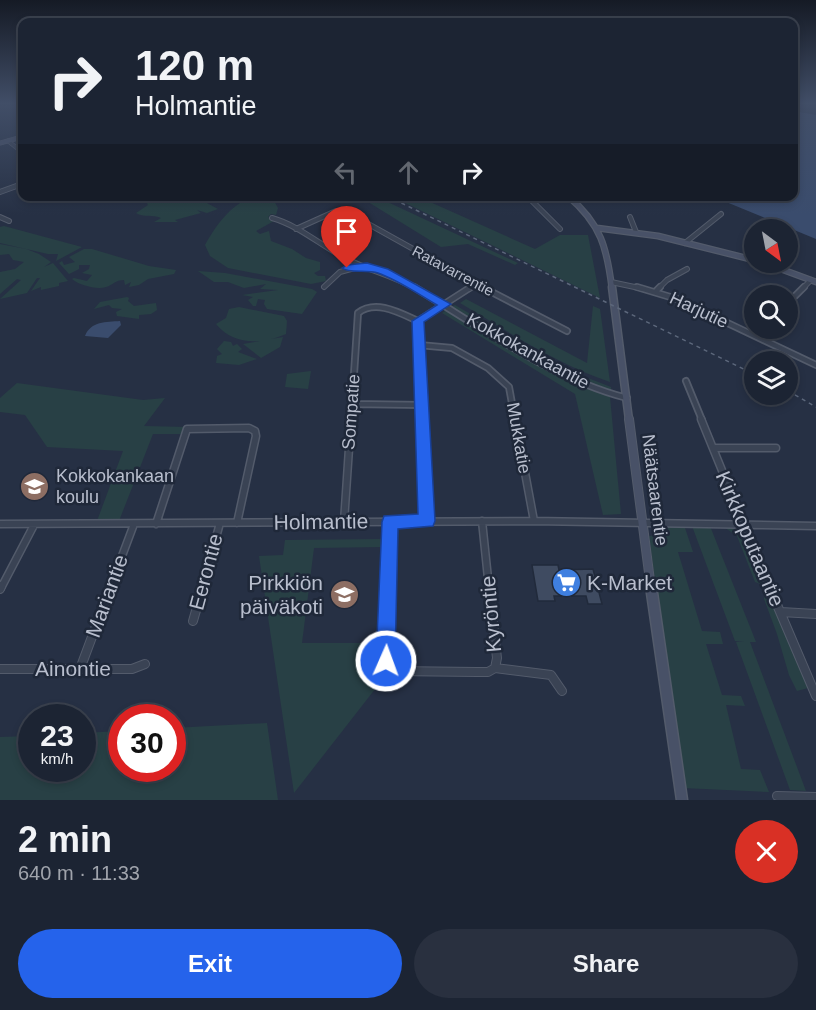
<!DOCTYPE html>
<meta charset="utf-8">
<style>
body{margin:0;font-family:Helvetica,sans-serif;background:#29303f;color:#f1f3f6;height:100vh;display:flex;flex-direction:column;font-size:22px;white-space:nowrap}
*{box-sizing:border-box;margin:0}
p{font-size:20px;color:#a0a4ac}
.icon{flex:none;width:33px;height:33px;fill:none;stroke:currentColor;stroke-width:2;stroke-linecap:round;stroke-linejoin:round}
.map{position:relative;height:800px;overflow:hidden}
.details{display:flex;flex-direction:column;background:#1c2433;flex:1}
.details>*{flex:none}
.top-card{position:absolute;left:18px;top:18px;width:780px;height:183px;border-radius:12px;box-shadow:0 3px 9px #0003,0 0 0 2px #3a414e;background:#1c2433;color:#f1f3f6;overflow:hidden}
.needle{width:39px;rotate:148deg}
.tools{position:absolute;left:744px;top:219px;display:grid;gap:12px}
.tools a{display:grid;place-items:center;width:54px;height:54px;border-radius:50%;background:#1c2433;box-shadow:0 3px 9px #0003,0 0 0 2px #3a414e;font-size:30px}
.speed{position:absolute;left:18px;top:704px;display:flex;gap:12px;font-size:30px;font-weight:700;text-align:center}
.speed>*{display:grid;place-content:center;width:78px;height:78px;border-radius:50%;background:#1c2433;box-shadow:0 3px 9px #0003,0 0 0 2px #3a414e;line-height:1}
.speed small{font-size:15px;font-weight:400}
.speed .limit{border:9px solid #d22;background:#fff;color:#111}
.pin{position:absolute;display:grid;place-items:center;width:51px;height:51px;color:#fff;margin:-62px -26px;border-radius:50% 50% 50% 0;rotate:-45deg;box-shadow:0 0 6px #0007}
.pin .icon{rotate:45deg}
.me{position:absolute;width:66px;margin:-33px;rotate:2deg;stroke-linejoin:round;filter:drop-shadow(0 0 4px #0008)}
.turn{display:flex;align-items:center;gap:21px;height:126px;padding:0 18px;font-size:27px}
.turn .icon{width:78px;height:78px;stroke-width:2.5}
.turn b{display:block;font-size:42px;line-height:51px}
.lanes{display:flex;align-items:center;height:57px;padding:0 18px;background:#0003;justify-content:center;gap:30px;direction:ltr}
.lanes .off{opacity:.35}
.round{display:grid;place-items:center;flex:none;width:63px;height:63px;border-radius:32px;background:#29303f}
.summary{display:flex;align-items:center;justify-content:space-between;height:102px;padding:0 18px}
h1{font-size:36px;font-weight:600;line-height:45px}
.action{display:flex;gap:12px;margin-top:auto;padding:12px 18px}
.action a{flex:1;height:69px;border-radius:36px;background:#2563eb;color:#fff;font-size:24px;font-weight:600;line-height:69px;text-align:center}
.action a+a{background:#29303f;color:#f1f3f6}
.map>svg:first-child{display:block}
</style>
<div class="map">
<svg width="816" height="800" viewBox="0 0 816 800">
<rect width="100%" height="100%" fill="#263044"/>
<path fill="#284045" d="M150,196l46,1 22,12 -11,4 -10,-3 4,3 -26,7 3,2h-24l7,-4c-9,-4 -17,0 -25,-5l12,-8 -3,-6z
M251,197h21l6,11 -2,7 -5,-1 -3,3 6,4 -18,10 4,3 9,-3 2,10 21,8 14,9 14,4v8l-6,3 4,3h7l1,5 -15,3 -83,-16 -18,-12 -5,-11c12,-21 24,-38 46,-48z
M360,197h17l141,66 -3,2 -47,-21 -27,3z
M393,197h26l116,52 25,-14h28l12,63z
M4,226l78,21 -26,14 2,-7h-10l-48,-11v-16z
M0,244l26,5 13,5 12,8 -7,5 9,-4 15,18 -9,2v3l-18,4v-3l-10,4 9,-13h-3l-10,15 -27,6 21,-19 -4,-1 -17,15v-22l15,-3 9,-7 -11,-2 -4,-6 -9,1z
M84,249h8l57,17 27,4 -2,4 -26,5 -9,6 -10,2 2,-5 -6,3 -1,-5c-9,0 -11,5 -18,7 -9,3 -27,-2 -34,-8l2,-1 13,3 5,-6 -10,-2 7,-4 1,-4h-11v4l-10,5 -10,-11 3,-2 2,4 11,-3 -6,-5z
M198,271l27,2 87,16 5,3 -15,22 -35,-5 -3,-5 1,-4 -7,-1 -2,7h-3l-5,-6 5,-3 -11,-2 36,-5 -18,-1 6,-5 -22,4 -16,-6h-14z
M127,297l2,1 -1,3 6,5 22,-3 1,7 -6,4 -12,1v4l-22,-3 -1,-4 6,-3 -10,-1 -3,-3 -15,4 6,-7z
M466,299l121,64 6,-57 7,3 10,73c-55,-19 -101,-50 -150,-79z
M455,305l110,64 46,18v5l-50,-20 -110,-65z
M239,307l45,9 3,5 -1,13c-24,10 -52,12 -70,-10l10,-6 3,-9z
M448,309l110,66 52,22 11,117 -18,1 -28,-121 -133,-81z
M283,337l-3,10 -19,11 -18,-14z
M224,341l7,1 2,4 4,-2 5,5 -4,3 19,7 -18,6 -23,-2 1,-7 5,-2 -5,-5z
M311,371l-3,18 -23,-2 2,-13z
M17,383l126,17 22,-2 -21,28 43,1 -3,7h-31l-34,87h-22l26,-70 -76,-4 -22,-32 -25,-3v-14z
M663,525h21l9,27h-15l24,79 18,1 3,12h-17l16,51 19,1 4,10 -19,-1 15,64 19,1 9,22 -86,-4 -34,-252 11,-1 4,-5z
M721,525l18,2 4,4 23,55 -11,-4 -18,-46z
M692,526h18l46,116h-6l56,149 -16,-1 -54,-148h8l-9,-1z
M383,539v8l-69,1 -12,95h77v41l-85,109 -35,-237 24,-1 2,-15z
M764,595h5l39,93 -11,3 -8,-16 -12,-41 -13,-35z
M267,723l11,77h-278v-63l31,-1 1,32h50l1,-35 38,-2 1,37h50l1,-40z"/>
<path fill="#3a4c6d" d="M794,111l22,4v124l-102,-42 80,-1z
M120,321l1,4 -13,13 -23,-2c6,-15 21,-14 35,-15z"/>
<path fill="#3f4b61" stroke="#212a3b" stroke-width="1.5" d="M532,565h26l1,5 34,-1 9,35h-14l-2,-8h-32l1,5h-17z"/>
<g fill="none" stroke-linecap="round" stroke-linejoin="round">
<defs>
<path id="street-far4" d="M8,141l14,11
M19,185l3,-1"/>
<path id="street-far3" d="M0,192l22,-8
M236,196l2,2
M527,196l33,33
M0,217l9,4
M630,217l6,15
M272,218c28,8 49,28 75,41 22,12 46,16 69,30
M296,229l40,-18h9l140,78
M788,238l4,-2
M685,243l36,-29
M611,282l33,7
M324,287l16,-15 22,-6
M469,289l7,-5
M658,289l9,-9 20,-11
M802,289l9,-9"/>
<path id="street-far2" d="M414,287c68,41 136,91 213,111
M482,287l85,44
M637,287l40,12 139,66
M656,291l4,-4
M790,301l14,-14
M419,345l33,3 36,20 21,19 6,33
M686,381l16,39
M352,404l71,1
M351,420l7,-107c18,-14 42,0 60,8
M422,420l-4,-99 53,-34"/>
<path id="street-far1" d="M422,419l5,102
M515,419l19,102
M701,419l69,169
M713,448h63
M482,521l7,67
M344,522l7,-103
M0,524l534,-3 282,5
M156,524l31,-95 62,-1 6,3 1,5 -19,87
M1,588l33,-63
M110,588l24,-64
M202,588l18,-65
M388,588l2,-66"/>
<path id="street" d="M388,586l-2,75 7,10 84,1h11l7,-4 2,-10 -8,-72
M769,586l47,110
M0,589l1,-3
M781,612l35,2
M193,621l10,-35
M495,668l56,7 11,16
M0,669h132l13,-5
M80,669l31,-83
M777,796l39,1"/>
<path id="secondary-far4" d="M0,143l22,-6"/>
<path id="secondary-far3" d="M568,196c33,28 39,52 44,93
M597,228l61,8 96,24
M762,262l54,20"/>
<path id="secondary-far2" d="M612,287l17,133"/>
<path id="secondary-far1" d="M629,419l22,169"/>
<path id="secondary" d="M651,586l31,214"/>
</defs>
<use href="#street-far4" stroke="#535b6b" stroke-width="4.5"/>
<use href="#street-far3" stroke="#535b6b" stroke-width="6"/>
<use href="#street-far2" stroke="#535b6b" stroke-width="8"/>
<use href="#street-far1" stroke="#535b6b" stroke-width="9"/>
<use href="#street" stroke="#535b6b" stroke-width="10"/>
<use href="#secondary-far4" stroke="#535b6b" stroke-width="5"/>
<use href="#secondary-far3" stroke="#535b6b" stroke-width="7"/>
<use href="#secondary-far2" stroke="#535b6b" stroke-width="9"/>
<use href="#secondary-far1" stroke="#535b6b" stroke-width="10"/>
<use href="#secondary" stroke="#535b6b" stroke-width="13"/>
<use href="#street-far4" stroke="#3a4354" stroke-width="3"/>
<use href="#street-far3" stroke="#3a4354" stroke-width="4"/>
<use href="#street-far2" stroke="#3a4354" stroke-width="4.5"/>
<use href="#street-far1" stroke="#3a4354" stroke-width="6"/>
<use href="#street" stroke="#3a4354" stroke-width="8"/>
<use href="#secondary-far4" stroke="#485167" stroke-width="4"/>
<use href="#secondary-far3" stroke="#485167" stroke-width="4.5"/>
<use href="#secondary-far2" stroke="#485167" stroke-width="6"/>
<use href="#secondary-far1" stroke="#485167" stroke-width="8"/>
<use href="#secondary" stroke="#485167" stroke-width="10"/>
<path stroke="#5c677b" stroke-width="1.5" stroke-dasharray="4 4" stroke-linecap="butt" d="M387,196l367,178
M788,391l28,16"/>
</g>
<linearGradient id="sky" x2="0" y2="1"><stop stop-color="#151a25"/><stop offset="0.48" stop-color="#414e67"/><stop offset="1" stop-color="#414e67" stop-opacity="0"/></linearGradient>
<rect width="816" height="215" fill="url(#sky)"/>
<path fill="#2563eb" stroke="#184099" stroke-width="1.5" d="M367,263l21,6 63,35 -27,18 11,199 -2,5 -35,3 -3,132 -3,7 -6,2 -7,-2 -3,-7 6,-139 2,-6 34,-2 -6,-193 25,-16c-19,-11 -39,-25 -59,-32 -11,-4 -29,1 -36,-5l5,-3z"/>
<defs>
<symbol id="school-disc" viewBox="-11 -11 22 22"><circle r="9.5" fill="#8d6e63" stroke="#1f2839"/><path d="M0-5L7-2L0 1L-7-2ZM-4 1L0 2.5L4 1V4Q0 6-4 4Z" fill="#fff"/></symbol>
<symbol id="supermarket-disc" viewBox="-11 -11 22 22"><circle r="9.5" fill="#3f7fe0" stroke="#1f2839"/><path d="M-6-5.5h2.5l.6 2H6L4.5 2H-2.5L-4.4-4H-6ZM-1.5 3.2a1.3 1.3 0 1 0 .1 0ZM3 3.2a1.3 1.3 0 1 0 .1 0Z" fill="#fff"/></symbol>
</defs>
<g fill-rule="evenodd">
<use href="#school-disc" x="18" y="470" width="33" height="33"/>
<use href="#supermarket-disc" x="550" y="566" width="33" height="33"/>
<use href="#school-disc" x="328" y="578" width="33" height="33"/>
</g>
<g text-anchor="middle" stroke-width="5" stroke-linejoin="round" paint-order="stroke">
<g font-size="15" fill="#b8becd" stroke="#1f2839">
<text transform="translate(453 271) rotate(28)" y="5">Ratavarrentie</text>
</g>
<g font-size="18" fill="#b8becd" stroke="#1f2839">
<text transform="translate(699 310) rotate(25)" y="6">Harjutie</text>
<text transform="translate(528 351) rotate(29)" y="6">Kokkokankaantie</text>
<text transform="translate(351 412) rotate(-86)" y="6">Sompatie</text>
<text transform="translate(519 438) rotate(80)" y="6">Mukkatie</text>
<text transform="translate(655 490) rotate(83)" y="6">Näätsaarentie</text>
</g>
<g font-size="18" fill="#b8becd" stroke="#1f2839" text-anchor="start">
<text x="56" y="482">Kokkokankaan<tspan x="56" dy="21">koulu</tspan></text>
</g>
<g font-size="21" fill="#b8becd" stroke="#1f2839">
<text transform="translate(321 522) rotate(-1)" y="7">Holmantie</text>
<text transform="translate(750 539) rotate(67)" y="7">Kirkkoputaantie</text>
<text transform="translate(206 572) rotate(-75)" y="7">Eerontie</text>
<text transform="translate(107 596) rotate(-70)" y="7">Mariantie</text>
<text transform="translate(491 614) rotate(-95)" y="7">Kyröntie</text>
<text x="73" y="676">Ainontie</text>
</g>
<g font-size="21" fill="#b8becd" stroke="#1f2839" text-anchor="end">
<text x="323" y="590">Pirkkiön<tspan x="323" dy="24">päiväkoti</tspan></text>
<text x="587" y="590" text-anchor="start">K-Market</text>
</g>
</g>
</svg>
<div class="tools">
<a><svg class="needle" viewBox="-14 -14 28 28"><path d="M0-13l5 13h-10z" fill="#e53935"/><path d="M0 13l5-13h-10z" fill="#a0a4ac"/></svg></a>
<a><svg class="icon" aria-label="search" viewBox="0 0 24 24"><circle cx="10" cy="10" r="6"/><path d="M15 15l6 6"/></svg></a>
<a><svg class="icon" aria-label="layers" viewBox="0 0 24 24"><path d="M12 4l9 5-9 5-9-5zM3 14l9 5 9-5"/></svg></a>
</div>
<div class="speed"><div>23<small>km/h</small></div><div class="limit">30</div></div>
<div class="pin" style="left:347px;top:268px;background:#d93025"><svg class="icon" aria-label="arrive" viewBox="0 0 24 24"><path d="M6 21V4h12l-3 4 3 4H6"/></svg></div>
<svg class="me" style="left:386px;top:661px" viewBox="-20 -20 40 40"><circle r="17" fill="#2563eb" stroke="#fff" stroke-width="3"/><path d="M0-11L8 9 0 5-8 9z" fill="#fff"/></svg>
<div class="top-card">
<div class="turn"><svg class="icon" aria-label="right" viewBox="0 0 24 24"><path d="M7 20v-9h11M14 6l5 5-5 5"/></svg><div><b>120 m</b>Holmantie</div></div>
<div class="lanes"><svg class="icon off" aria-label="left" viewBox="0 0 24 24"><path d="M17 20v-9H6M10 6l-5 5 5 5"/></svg><svg class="icon off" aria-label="ahead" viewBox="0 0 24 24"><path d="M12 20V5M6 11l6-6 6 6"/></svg><svg class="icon" aria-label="right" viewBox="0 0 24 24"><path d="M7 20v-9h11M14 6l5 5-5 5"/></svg></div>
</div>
</div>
<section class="details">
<div class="summary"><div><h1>2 min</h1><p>640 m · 11:33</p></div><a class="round" style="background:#d93025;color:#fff"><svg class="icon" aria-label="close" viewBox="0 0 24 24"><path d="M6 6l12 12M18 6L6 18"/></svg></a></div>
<div class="action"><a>Exit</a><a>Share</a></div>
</section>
